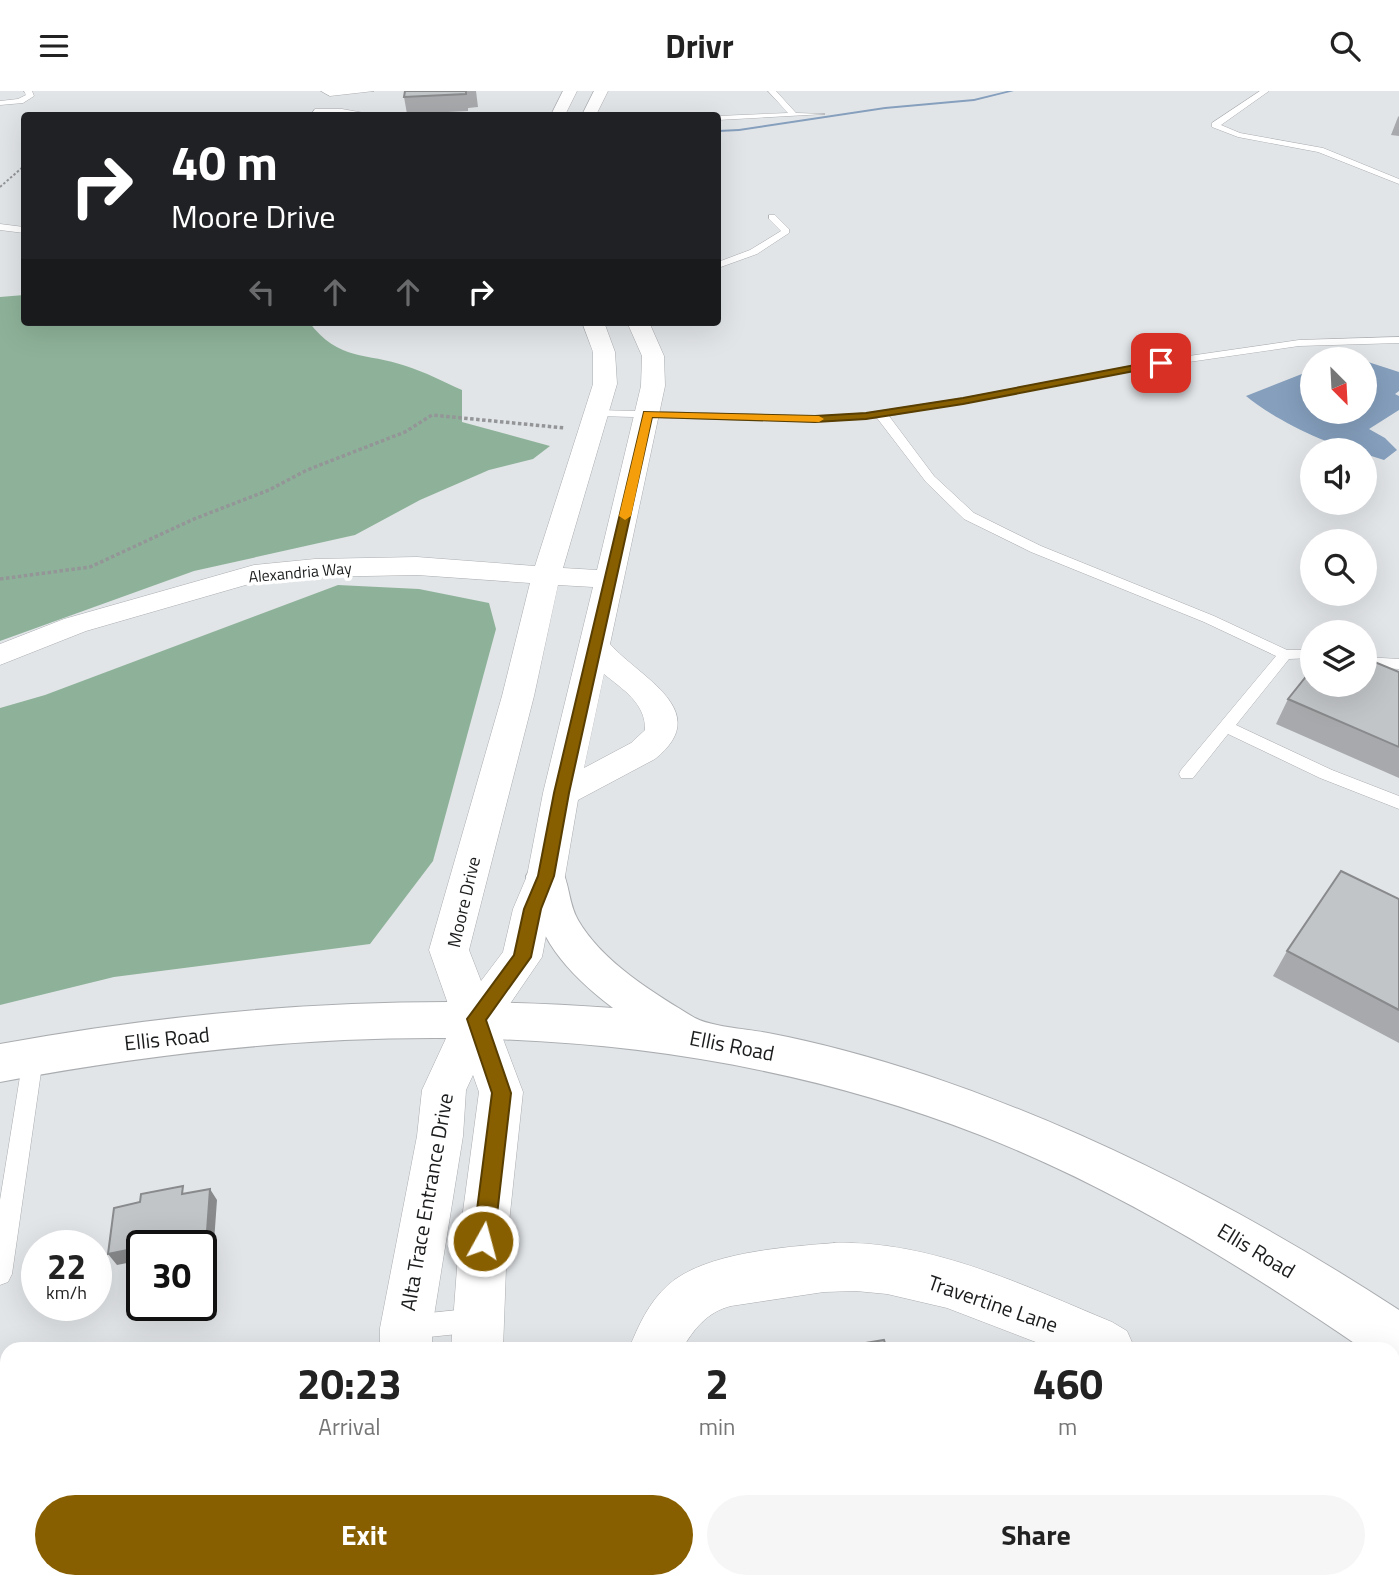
<!DOCTYPE html>
<style>
body{margin:0;font-family:"Titillium Web",sans-serif;background:#f6f6f6;color:#222;height:100vh;display:flex;flex-direction:column;font-size:26px;white-space:nowrap}
*{box-sizing:border-box;margin:0}
p{font-size:23px;color:#767676}
.icon{flex:none;width:38px;height:38px;fill:none;stroke:currentColor;stroke-width:2;stroke-linecap:round;stroke-linejoin:round}
.map{position:relative;flex:1;overflow:hidden}
.sheet{position:absolute;left:0px;top:1251px;width:1400px;height:247px;display:flex;flex-direction:column;background:#fff;border-radius:21px 21px 0 0;box-shadow:0 7px 28px #0002}
.sheet>*{flex:none}
.guide{position:absolute;left:21px;top:21px;width:700px;height:214px;border-radius:7px;box-shadow:0 7px 28px #0002;background:#202124;color:#fff;overflow:hidden}
.needle{width:46px;rotate:156deg}
.tools{position:absolute;left:1300px;top:256px;display:grid;gap:14px}
.tools a{display:grid;place-items:center;width:77px;height:77px;border-radius:50%;background:#fff;box-shadow:0 7px 28px #0002;font-size:35px}
.speed{position:absolute;left:21px;top:1139px;display:flex;gap:14px;font-size:35px;font-weight:700;text-align:center}
.speed>*{display:grid;place-content:center;width:91px;height:91px;border-radius:50%;background:#fff;box-shadow:0 7px 28px #0002;line-height:1}
.speed small{font-size:18px;font-weight:400}
.speed .limit{border:4px solid #111;border-radius:10px;background:#fff;color:#111}
.pin{position:absolute;display:grid;place-items:center;width:60px;height:60px;color:#fff;margin:-30px;border-radius:14px;box-shadow:0 4px 10px #0006}
.me{position:absolute;width:77px;margin:-38px;rotate:7deg;stroke-linejoin:round;filter:drop-shadow(0 0 5px #0008)}
.turn{display:flex;align-items:center;gap:24px;height:147px;padding:0 35px;font-size:32px}
.turn .icon{width:91px;height:91px;stroke-width:2.5}
.turn b{display:block;font-size:49px;line-height:60px}
.lanes{display:flex;align-items:center;height:66px;padding:0 35px;background:#0003;justify-content:center;gap:35px;direction:ltr}
.lanes .off{opacity:.35}
.eta{display:flex;justify-content:space-evenly;align-items:center;height:119px;text-align:center}
.eta b{font-size:42px;font-weight:700;line-height:49px}
.primary-button{display:flex;gap:14px;margin-top:auto;padding:14px 35px}
.primary-button a{flex:1;height:80px;border-radius:42px;background:#885f00;color:#fff;font-size:28px;font-weight:700;line-height:80px;text-align:center}
.primary-button a+a{background:#f6f6f6;color:#222}
header{display:flex;justify-content:space-between;align-items:center;height:91px;padding:0 35px;background:#fff;font-size:32px;font-weight:700}
.map>svg:first-child{display:block}
</style>
<header><svg class="icon" aria-label="menu" viewBox="0 0 24 24"><path d="M4 6h16M4 12h16M4 18h16"/></svg>Drivr<svg class="icon" aria-label="search" viewBox="0 0 24 24"><circle cx="10" cy="10" r="6"/><path d="M15 15l6 6"/></svg></header>
<div class="map">
<svg width="1399" height="1497" viewBox="0 0 1399 1497">
<rect width="100%" height="100%" fill="#e2e5e8"/>
<path fill="#8eb299" d="M24,204v27h285c30,40 57,30 97,44 19,6 38,16 56,24v32l88,24 -17,13 -44,11 -69,30 -65,35 -161,36 -194,70v-344z
M338,494l81,4 70,14 7,26 -63,232 -63,83 -256,33 -114,28v-297l45,-13z"/>
<path fill="#859fbd" d="M1365,270l34,11v19l-4,3 4,2v14l-30,19 16,9 12,12 -13,10 -19,-6v-4c-32,0 -94,-33 -119,-54l66,-26v41h53z"/>
<g fill="none" stroke-linecap="round" stroke-linejoin="round">
<path fill="#859fbd" fill-rule="evenodd" d="M1007,0h7l-40,10 -89,8 -146,22 -21,1v-2l21,-1 146,-22 89,-8z"/>
<defs>
<path id="service" d="M24,0h8l2,5 -11,7 -23,2v-4l18,-2 8,-4z
M321,0h53l-44,5z
M768,0h8l20,22 29,1 -107,6v-4l70,-3z
M1260,0h9l-48,34 19,8 83,15 76,31v5l-81,-32 -80,-15 -26,-10v-4z
M315,18h27l33,6 -63,-2z
M769,124h6l14,14v4l-32,21 -39,14v-6l32,-12 31,-19 -12,-12z
M0,133l24,3v6l-24,-3z
M1399,246v6l-100,3 -138,20 -272,50 45,60 40,37 67,33 173,70 73,34h25v8l-23,1 -53,66 96,45 67,26v13l-79,-31 -92,-44 -35,44h-12l-2,-4 2,-4 95,-114 -72,-34 -173,-70 -67,-33 -38,-37 -49,-64 -62,4 -218,-6 -6,-3 6,-3 218,6 51,-3 97,-15 198,-38 138,-20z
M1365,566l34,2v10l-34,-2z
M33,958l7,3 3,6 -31,216 -4,8 -8,3v-85l23,-142 3,-6z
M477,1217l9,3 3,9 -3,9 -9,3 -67,7 -9,-3 -3,-9 3,-9 9,-3z
M1091,1491h28l3,6h-28z"/>
<path id="minor" d="M563,0h14l-12,24h-14z
M594,0h14l-12,24h-14z
M582,231h22l11,30 2,32 -54,184 34,2 44,-184 1,-30 -15,-34h22l15,34 1,30 -55,258c30,34 105,67 45,115l-77,41 -13,76 -14,33 -9,48 -45,66 26,69 -16,149 -4,108h-52l8,-108 20,-149 -6,-17 -7,15 -3,46 -31,192v21h-52v-21l37,-192 5,-46 32,-69 -25,-71 73,-254 28,-113 -113,-8 -102,2 -59,5 -170,49 -86,34v-21l64,-25 190,-54 61,-6 102,-2 118,9 58,-182v-32zM558,494l35,2 -50,206 -16,83 -14,33 -10,43 -22,29 -12,-31 65,-254zM604,583c18,15 42,29 41,56l-14,13 -47,25z
M834,1152c97,-3 191,43 278,79l15,9 8,18h-81l-107,-41 -60,-14 -31,-3 -32,1 -93,14c-24,6 -37,23 -49,43h-53c9,-23 20,-47 39,-64 37,-33 118,-38 166,-42z
M1393,1482l6,15h-61l-2,-6h57z
M373,1491h58v6h-58z
M447,1491h58v6h-58z
M725,1491h63l2,6h-63z"/>
<path id="secondary" d="M546,770l14,5c10,17 8,37 18,54 24,42 77,74 117,98 17,9 53,11 73,15 53,10 107,25 158,42 169,57 324,138 473,235v59l-6,-3v-17h-30c-121,-83 -246,-160 -383,-214 -316,-123 -651,-115 -980,-53v-38c202,-37 409,-51 613,-36 -47,-36 -78,-71 -87,-132l6,-10z"/>
</defs>
<use href="#service" stroke="#aaadb0" stroke-width="1"/>
<use href="#minor" stroke="#aaadb0" stroke-width="1"/>
<use href="#secondary" stroke="#aaadb0" stroke-width="2"/>
<path stroke="#939597" stroke-width="2" stroke-dasharray="2.5 2" stroke-linecap="butt" d="M0,96l24,-21"/>
<path stroke="#939597" stroke-width="3.5" stroke-dasharray="3.5 2.5" stroke-linecap="butt" d="M0,488l90,-12 104,-48 75,-29 38,-20 98,-38 27,-17 133,13"/>
<use href="#service" fill="#fff" fill-rule="evenodd"/>
<use href="#minor" fill="#fff" fill-rule="evenodd"/>
<use href="#secondary" fill="#fff" fill-rule="evenodd"/>
</g>
<path fill="#a7a9ac" d="M405,0h71l2,16 -10,1v3l-61,3 -3,-17z
M1399,25v20l-8,-1 7,-18z
M1399,581v106l-123,-54 12,-25z
M1399,808v144l-126,-67 14,-25z"/>
<path fill="#888a8c" d="M210,1098l7,11 -4,56 -12,2v-12z
M176,1150l4,5h-31z
M142,1156v13l-25,5 -9,-11z"/>
<path fill="#c2c5c8" stroke="#888a8c" stroke-width="2" d="M405,0h61v3l-62,3z
M1365,567l34,14v75l-111,-48 24,-30v15h53z
M1341,780l58,28v111l-112,-59z
M183,1095l-1,8 28,-5 -4,56 -6,1h-24v-5l-27,5h-7v1l-34,7 6,-46 26,-6 1,-8z
M884,1249l3,9h-57z
M1216,1491h92l2,6h-115l-1,-3z"/>
<path fill="#885f00" stroke="#583e00" stroke-width="2" d="M1161,269l5,3 -1,2 -202,39 -97,15 -51,3 -163,-5 -83,376 -15,83 -13,33 -10,48 -45,63 25,73 -17,148 -3,7 -8,3 -7,-3 -3,-7 19,-148 -25,-74 47,-64 10,-46 14,-33 16,-83 90,-381 171,4 51,-3 97,-15z"/>
<path fill="#f59e0b" d="M644,321l175,4 5,3 -5,3 -167,-5 -21,99 -6,4 -6,-4z"/>
<g text-anchor="middle" stroke-width="7" stroke-linejoin="round" paint-order="stroke">
<g font-size="16" fill="#1b1c1d" stroke="#fff">
<text transform="translate(300 481) rotate(-5)" y="6">Alexandria Way</text>
</g>
<g font-size="18" fill="#1b1c1d" stroke="#fff">
<text transform="translate(464 811) rotate(-77)" y="6">Moore Drive</text>
</g>
<g font-size="21" fill="#1b1c1d" stroke="#fff">
<text transform="translate(167 948) rotate(-6)" y="7">Ellis Road</text>
<text transform="translate(732 955) rotate(11)" y="7">Ellis Road</text>
<text transform="translate(427 1111) rotate(-80)" y="7">Alta Trace Entrance Drive</text>
<text transform="translate(1256 1160) rotate(31)" y="7">Ellis Road</text>
<text transform="translate(993 1213) rotate(19)" y="7">Travertine Lane</text>
</g>
</g>
</svg>
<div class="tools">
<a><svg class="needle" viewBox="-14 -14 28 28"><path d="M0-13l5 13h-10z" fill="#e53935"/><path d="M0 13l5-13h-10z" fill="#767676"/></svg></a>
<a><svg class="icon" aria-label="sound" viewBox="0 0 24 24"><path d="M4 9h4l5-4v14l-5-4H4zM17 9q2 3 0 6"/></svg></a>
<a><svg class="icon" aria-label="search" viewBox="0 0 24 24"><circle cx="10" cy="10" r="6"/><path d="M15 15l6 6"/></svg></a>
<a><svg class="icon" aria-label="layers" viewBox="0 0 24 24"><path d="M12 4l9 5-9 5-9-5zM3 14l9 5 9-5"/></svg></a>
</div>
<div class="speed"><div>22<small>km/h</small></div><div class="limit">30</div></div>
<div class="pin" style="left:1161px;top:272px;background:#d93025"><svg class="icon" aria-label="arrive" viewBox="0 0 24 24"><path d="M6 21V4h12l-3 4 3 4H6"/></svg></div>
<svg class="me" style="left:483px;top:1150px" viewBox="-20 -20 40 40"><circle r="17" fill="#885f00" stroke="#fff" stroke-width="3"/><path d="M0-11L8 9 0 5-8 9z" fill="#fff"/></svg>
<div class="guide">
<div class="turn"><svg class="icon" aria-label="right" viewBox="0 0 24 24"><path d="M7 20v-9h11M14 6l5 5-5 5"/></svg><div><b>40 m</b>Moore Drive</div></div>
<div class="lanes"><svg class="icon off" aria-label="left" viewBox="0 0 24 24"><path d="M17 20v-9H6M10 6l-5 5 5 5"/></svg><svg class="icon off" aria-label="ahead" viewBox="0 0 24 24"><path d="M12 20V5M6 11l6-6 6 6"/></svg><svg class="icon off" aria-label="ahead" viewBox="0 0 24 24"><path d="M12 20V5M6 11l6-6 6 6"/></svg><svg class="icon" aria-label="right" viewBox="0 0 24 24"><path d="M7 20v-9h11M14 6l5 5-5 5"/></svg></div>
</div>
<section class="sheet">
<div class="eta">
<div><b>20:23</b><p>Arrival</p></div>
<div><b>2</b><p>min</p></div>
<div><b>460</b><p>m</p></div>
</div>
<div class="primary-button"><a>Exit</a><a>Share</a></div>
</section>
</div>
